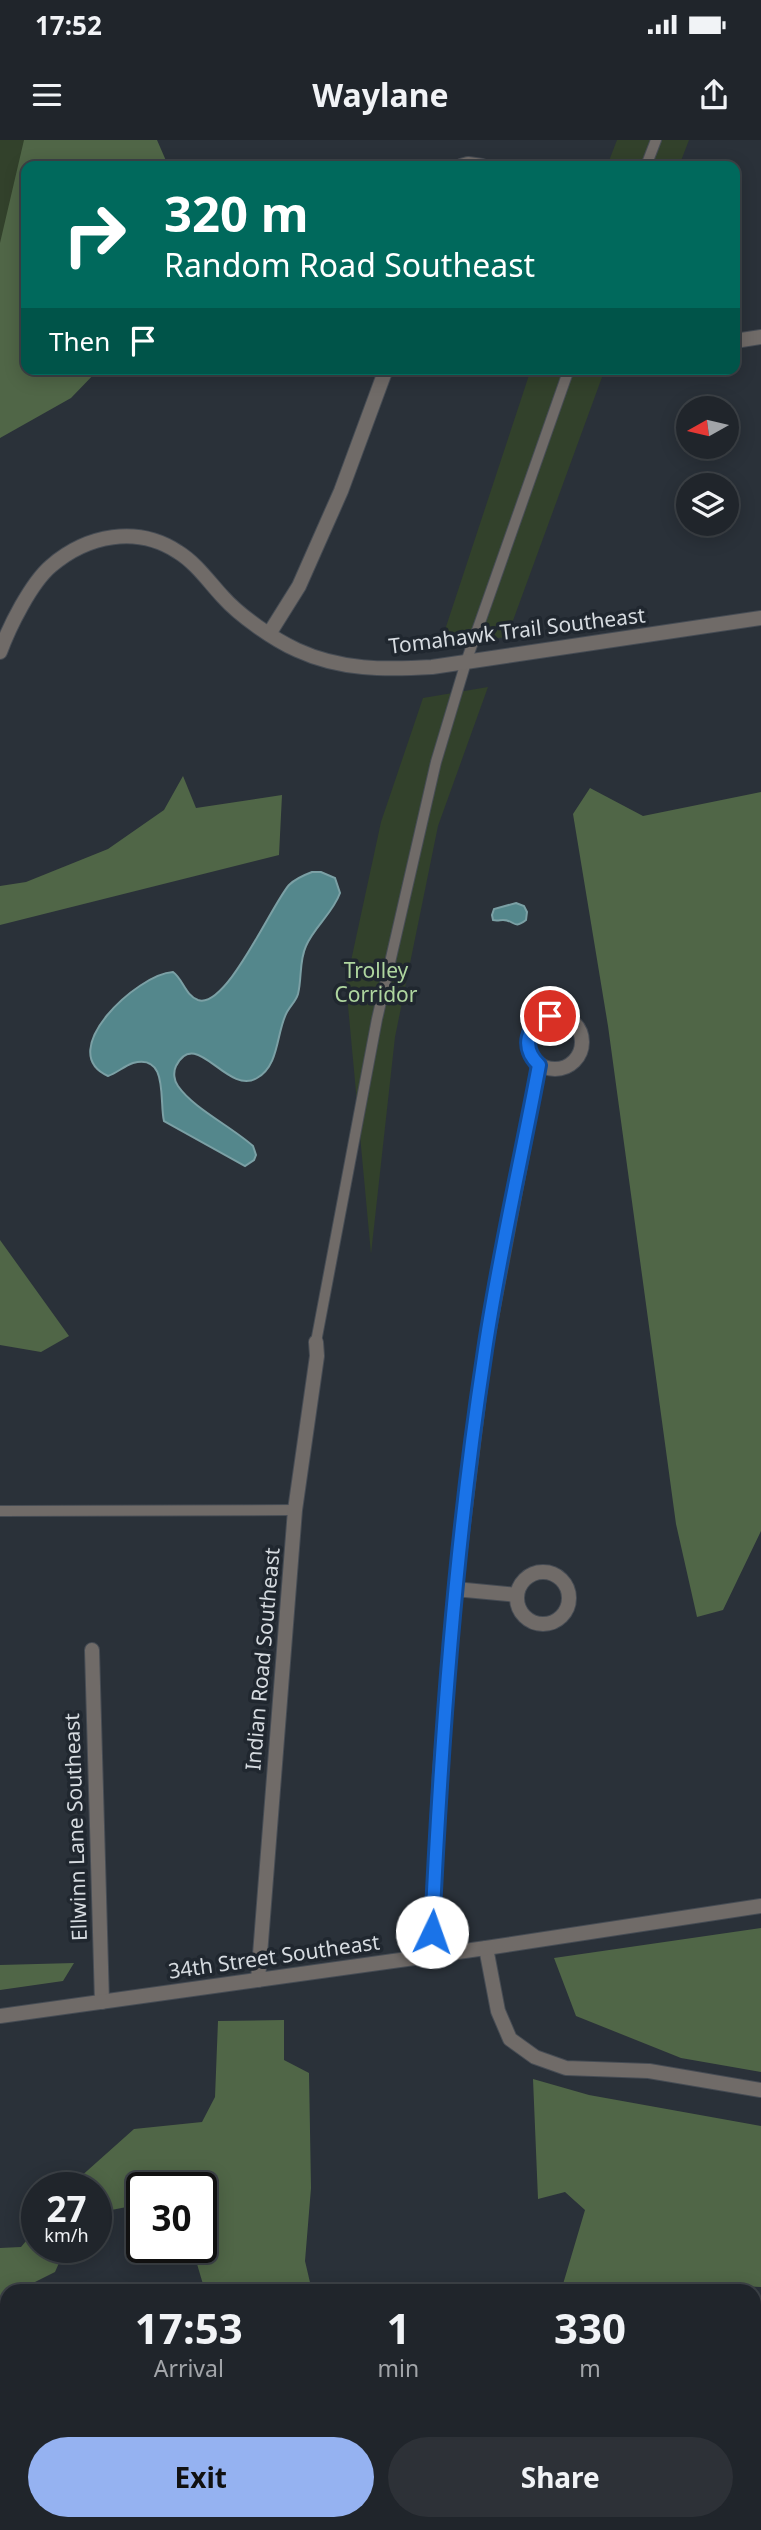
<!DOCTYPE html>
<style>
body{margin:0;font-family:"Noto Sans",sans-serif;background:#2d3137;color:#f1f3f6;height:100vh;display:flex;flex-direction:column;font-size:26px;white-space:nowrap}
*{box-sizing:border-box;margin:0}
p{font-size:23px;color:#a2a5a9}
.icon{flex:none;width:38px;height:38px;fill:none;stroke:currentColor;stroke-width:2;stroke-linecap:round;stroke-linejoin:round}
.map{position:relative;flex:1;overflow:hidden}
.side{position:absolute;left:0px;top:2144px;width:761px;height:247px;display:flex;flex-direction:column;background:#20252b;border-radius:21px 21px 0 0;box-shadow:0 4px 18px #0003,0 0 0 2px #3d4247}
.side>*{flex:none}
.hud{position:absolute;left:21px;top:21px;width:719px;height:214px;border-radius:14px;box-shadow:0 4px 18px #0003,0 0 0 2px #3d4247;background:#00695c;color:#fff;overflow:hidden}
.needle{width:46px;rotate:262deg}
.tools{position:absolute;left:676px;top:256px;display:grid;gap:14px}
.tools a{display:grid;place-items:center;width:63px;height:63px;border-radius:50%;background:#20252b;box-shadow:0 4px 18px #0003,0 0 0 2px #3d4247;font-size:35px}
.speed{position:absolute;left:21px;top:2032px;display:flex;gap:14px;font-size:35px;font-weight:700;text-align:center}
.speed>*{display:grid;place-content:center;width:91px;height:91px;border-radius:50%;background:#20252b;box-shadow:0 4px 18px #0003,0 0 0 2px #3d4247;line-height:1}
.speed small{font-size:18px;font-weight:400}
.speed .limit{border:4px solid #111;border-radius:10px;background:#fff;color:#111}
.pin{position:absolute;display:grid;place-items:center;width:60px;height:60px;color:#fff;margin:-30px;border:4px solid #fff;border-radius:50%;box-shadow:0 2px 7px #0007}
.me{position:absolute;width:77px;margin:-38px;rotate:3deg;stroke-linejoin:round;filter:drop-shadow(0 0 5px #0008)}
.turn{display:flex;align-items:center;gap:24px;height:147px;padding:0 28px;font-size:32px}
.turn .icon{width:91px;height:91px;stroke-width:2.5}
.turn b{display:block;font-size:49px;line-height:60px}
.then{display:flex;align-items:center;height:66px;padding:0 28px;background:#0003;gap:14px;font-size:26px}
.eta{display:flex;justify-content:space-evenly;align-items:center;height:119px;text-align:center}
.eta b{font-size:42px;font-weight:700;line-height:49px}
.button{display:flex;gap:14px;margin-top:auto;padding:14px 28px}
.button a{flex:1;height:80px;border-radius:42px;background:#95b2f1;color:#111;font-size:28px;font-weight:700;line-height:80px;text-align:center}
.button a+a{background:#2d3137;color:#f1f3f6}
.status{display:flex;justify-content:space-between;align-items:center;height:49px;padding:0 35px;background:#20252b;direction:ltr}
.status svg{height:19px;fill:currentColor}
header{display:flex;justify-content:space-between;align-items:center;height:91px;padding:0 28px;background:#20252b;font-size:32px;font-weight:700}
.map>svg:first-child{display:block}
</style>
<div class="status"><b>17:52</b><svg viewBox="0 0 49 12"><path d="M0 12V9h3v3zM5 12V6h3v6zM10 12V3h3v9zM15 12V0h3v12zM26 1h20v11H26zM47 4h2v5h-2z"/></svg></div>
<header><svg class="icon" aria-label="menu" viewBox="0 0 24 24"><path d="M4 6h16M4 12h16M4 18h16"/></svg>Waylane<svg class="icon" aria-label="share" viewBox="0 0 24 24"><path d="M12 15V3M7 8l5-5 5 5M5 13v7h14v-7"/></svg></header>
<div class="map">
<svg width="761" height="2390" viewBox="0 0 761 2390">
<rect width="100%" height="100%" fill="#2a3139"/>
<path fill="#32412b" d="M0,0h152l-126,26 -26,158z
M617,0h72l-10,26h-72z
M531,229h74l-98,268 -67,8z
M488,547l-50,139 -43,211 -24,217 -25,-270 35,-162 42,-124z"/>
<path fill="#506647" d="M24,0h133l10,23 -1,3h-140v203h73l-28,29 -71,40v-195z
M183,636l13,32 86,-13 -3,60 -279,70v-39l26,-4 82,-33 56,-39z
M590,648l53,28 118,-24v739l-38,79 -26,7 -21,-93 -68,-498 -35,-212z
M0,1100l69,96 -28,16 -41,-7z
M761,1788v144l-80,-14 -105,-42 -22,-58z
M74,1823l-11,18 -63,9v-25z
M284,1880v40l25,13 2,115 -6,73 7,30h-107l-13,-44h9v-59h-59v16l-46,9v-25l-27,-1 65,-58 68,-7 13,-25 3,-76z
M533,1939l56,16 172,31v161l-46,-2 -3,6h-151l24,-81 -20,-18 -27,7z
M37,2088v19h29l-11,25 -38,19h-10v5l-7,3v-51l21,-1z
M34,2384h609l-34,6h-583z"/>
<path fill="#54878c" stroke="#7ba0a5" stroke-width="2" d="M312,732h9l14,6 5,15c-7,20 -26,34 -34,53 -7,15 -4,32 -8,48 -2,7 -7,11 -11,18 -11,20 -7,53 -30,66 -30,18 -61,-52 -81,-12 -3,6 -2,15 2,20 15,22 54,41 75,60l3,9 -2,5 -9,6 -81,-45c-5,-19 5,-68 -31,-58 -9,3 -16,10 -25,13 -54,-24 29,-102 65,-104 10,7 12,23 25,28 28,10 74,-96 91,-115 6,-6 15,-10 23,-13z
M516,763l8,3 3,6 -1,8c-13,10 -11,0 -23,0 -3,0 -6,1 -10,0l-1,-5 2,-6z"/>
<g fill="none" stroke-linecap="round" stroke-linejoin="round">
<defs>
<path id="service" d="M646,26l10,-26
M316,1202l61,-323 59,-257 30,-100 103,-293
M0,1371l295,-1"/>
<path id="minor" d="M461,26l7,-2 14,2
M735,201l26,-4
M269,494l30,-48 42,-95 45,-122
M0,512c9,-25 31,-69 51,-86 36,-31 86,-41 127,-14 18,11 31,30 45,45 17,19 50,42 74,53 43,20 88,20 135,17l329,-49
M528 902a27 27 0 1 1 54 0a27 27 0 1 1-54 0Z
M517 1458a26 26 0 1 1 52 0a26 26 0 1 1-52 0Z
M455,1449l62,6
M92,1510l10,352
M486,1808l12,63 12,28 25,18 31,11 83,3 112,19
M435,1815l-3,-23 8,-160 15,-183 29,-234 55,-290
M258,1840l37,-470 22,-154 -1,-14
M0,2190h7
M754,2321l7,-8
M724,2390l1,-6"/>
<path id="tertiary" d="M0,1876l486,-68 275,-42"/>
</defs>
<use href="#service" stroke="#464c54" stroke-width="12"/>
<use href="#minor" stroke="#464c54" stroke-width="16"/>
<use href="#tertiary" stroke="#464c54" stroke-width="16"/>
<use href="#service" stroke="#706b68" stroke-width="10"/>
<use href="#minor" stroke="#706b68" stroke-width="14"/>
<use href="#tertiary" stroke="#706b68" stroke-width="14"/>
</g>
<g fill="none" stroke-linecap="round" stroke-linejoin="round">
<defs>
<path id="route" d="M432,1792c9,-192 23,-385 52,-575 14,-98 37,-195 55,-292 -18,-17 -13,-40 11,-49"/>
</defs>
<use href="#route" stroke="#114b97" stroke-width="18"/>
<use href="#route" stroke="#1a73e8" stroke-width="12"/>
</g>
<g text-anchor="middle" stroke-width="7" stroke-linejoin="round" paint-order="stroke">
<g font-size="21" fill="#d6dbe0" stroke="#20272f">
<text transform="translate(517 491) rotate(-7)" y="7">Tomahawk Trail Southeast</text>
<text transform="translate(263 1519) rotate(-85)" y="7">Indian Road Southeast</text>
<text transform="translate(76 1687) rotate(-92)" y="7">Ellwinn Lane Southeast</text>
<text transform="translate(274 1817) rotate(-8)" y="7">34th Street Southeast</text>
</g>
<g font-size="21" fill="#afd69f" stroke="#20272f">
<text x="376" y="838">Trolley<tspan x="376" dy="24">Corridor</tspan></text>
</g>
</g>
</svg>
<div class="tools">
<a><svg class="needle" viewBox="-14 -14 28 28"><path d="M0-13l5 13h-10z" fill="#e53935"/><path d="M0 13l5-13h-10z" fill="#a2a5a9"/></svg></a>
<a><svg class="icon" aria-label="layers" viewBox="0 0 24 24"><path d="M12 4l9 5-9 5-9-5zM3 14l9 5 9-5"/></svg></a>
</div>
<div class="speed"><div>27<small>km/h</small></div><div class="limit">30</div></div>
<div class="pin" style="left:550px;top:876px;background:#d93025"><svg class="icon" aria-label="arrive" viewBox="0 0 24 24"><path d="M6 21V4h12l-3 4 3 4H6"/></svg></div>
<svg class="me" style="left:432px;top:1792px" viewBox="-20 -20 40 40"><circle r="19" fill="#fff"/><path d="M0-13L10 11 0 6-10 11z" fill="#1a73e8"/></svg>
<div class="hud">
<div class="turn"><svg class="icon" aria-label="right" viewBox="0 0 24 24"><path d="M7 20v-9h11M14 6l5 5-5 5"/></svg><div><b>320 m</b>Random Road Southeast</div></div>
<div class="then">Then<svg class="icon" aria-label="arrive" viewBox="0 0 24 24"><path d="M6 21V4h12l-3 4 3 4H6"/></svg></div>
</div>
<section class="side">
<div class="eta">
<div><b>17:53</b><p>Arrival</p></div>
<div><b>1</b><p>min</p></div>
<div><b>330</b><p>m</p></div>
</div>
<div class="button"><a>Exit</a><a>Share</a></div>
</section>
</div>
